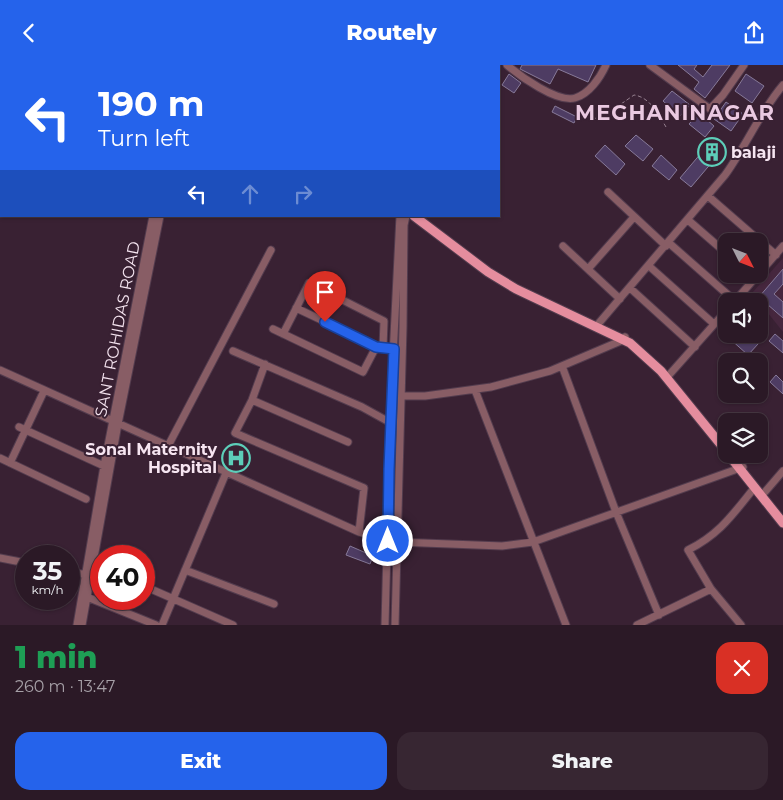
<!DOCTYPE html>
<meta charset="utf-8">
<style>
body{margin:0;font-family:Montserrat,sans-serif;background:#372632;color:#f1f3f6;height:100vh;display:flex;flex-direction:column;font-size:19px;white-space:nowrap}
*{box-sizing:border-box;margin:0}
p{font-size:16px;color:#a6a0a7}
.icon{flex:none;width:28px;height:28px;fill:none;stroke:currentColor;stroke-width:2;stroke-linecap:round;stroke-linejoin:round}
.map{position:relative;height:560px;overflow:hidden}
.sheet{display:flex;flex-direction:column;background:#2b1926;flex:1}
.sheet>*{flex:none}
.hud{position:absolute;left:0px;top:0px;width:500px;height:152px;box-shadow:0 1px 4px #0004,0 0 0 1px #473843;background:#2563eb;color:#fff;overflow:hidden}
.needle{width:32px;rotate:132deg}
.fabs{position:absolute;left:718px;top:168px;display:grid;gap:10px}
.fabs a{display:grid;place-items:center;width:50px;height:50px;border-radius:10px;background:#2b1926;box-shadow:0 1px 4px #0004,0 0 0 1px #473843;font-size:25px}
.speed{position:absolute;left:15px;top:480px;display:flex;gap:10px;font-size:25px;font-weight:700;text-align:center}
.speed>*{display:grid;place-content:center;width:65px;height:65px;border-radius:50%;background:#2b1926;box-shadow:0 1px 4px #0004,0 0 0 1px #473843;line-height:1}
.speed small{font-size:12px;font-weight:400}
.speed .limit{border:8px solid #d22;background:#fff;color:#111}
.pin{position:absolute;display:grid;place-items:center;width:42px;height:42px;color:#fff;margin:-51px -21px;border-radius:50% 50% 50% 0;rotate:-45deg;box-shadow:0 0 5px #0007}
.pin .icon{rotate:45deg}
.me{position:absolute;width:55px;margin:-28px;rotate:0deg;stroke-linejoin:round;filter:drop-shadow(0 0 4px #0008)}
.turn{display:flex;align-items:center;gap:18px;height:105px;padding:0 15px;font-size:22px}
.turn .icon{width:65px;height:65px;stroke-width:2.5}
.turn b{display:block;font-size:35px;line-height:42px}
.lanes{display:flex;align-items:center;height:48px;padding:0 15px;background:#0003;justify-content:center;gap:25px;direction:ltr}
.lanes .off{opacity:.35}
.round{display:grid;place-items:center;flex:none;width:52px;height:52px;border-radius:15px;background:#372632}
.overview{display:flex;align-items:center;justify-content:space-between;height:85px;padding:0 15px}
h1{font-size:30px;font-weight:800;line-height:38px;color:#1e9e55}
.action{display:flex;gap:10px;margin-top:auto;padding:10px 15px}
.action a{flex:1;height:58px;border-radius:15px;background:#2563eb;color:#fff;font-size:20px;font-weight:800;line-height:58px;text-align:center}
.action a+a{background:#372632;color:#f1f3f6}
header{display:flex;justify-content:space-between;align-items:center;height:65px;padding:0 15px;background:#2563eb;color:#fff;font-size:22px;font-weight:800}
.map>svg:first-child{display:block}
</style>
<header><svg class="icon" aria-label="back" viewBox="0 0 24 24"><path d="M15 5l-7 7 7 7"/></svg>Routely<svg class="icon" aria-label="share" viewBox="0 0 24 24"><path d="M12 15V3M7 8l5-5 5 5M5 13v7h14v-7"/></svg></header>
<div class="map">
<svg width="783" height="560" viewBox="0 0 783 560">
<rect width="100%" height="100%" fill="#392133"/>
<path fill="#46273e" d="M783,193v74l-31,-39z"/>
<path fill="#4e3c63" stroke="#877a99" d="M522,0h74l-8,17 -30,-13 -8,15 -30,-15z
M678,0h19l-3,4 9,8 9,-12h18l-25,33 -11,-9 5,-7z
M509,9l12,9 -7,10 -12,-8z
M746,9l18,12 -12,17 -17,-12z
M672,26l18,14 -10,11 -17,-15z
M726,37l17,12 -12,17 -17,-12z
M555,41l22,11 -3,6 -22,-11z
M699,48l15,13 -9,11 -16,-13z
M636,70l17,14 -10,12 -18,-15z
M713,74l11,9 -33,39 -11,-9z
M605,80l20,19 -9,11 -21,-19z
M661,90l16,15 -8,10 -17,-14z
M783,204v15l-9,10 9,8v16l-24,-21z
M759,246l7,7 -7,8 9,7 -20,22 -19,-17 5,-4h25z
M775,269l8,7v12l-14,-12z
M776,310l7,7v12l-13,-12z
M234,384l10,4 -7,15 -10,-4z
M350,481l23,10 -3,8 -24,-9z"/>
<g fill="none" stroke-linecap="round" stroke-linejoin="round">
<defs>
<path id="minor" d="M77,0l1,1
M230,0l1,1
M244,0l1,1
M507,0c13,11 50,38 68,33 14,-4 25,-20 31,-33
M650,0l60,44 13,-14 21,-30
M109,1l1,-1
M181,1v-1
M186,1l1,-1
M0,109l1,1
M608,127l58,54
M708,131l68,59
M688,155l38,33
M669,178l66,58
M563,181l57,53
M649,201l65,58
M588,204l46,-52
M630,223l65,59
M735,236l48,-55
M296,243l83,39
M599,258l126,-148c21,-29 35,-63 58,-90
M273,264l90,43 13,-25
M283,269l26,-51 75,38 -1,27
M233,286l129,56 29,16
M265,299l-13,36 -17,33 129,55 -5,44
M562,301l54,146 43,103
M0,305l359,162 38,10 105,4 31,-4 210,-75
M669,310l57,-64
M475,325l91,235
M397,331h28l66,-9 59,-16 73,-31 2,-3
M252,335l96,42
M19,362l85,39
M168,381l103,-196
M0,393l86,41
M10,398l34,-72
M764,428l19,-22
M0,493l26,5
M185,505l89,34
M69,507l19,3
M144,521l89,39
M87,532l69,28
M77,560l27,-159 49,-250
M82,560l36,-201 42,-208
M162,560l64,-152
M385,560l6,-229 9,-180
M395,560l8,-298 1,-102 2,-9
M637,560l74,-36
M741,560l-30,-36 -23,-39c32,-16 45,-36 67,-63"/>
<path id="major" d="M448,1l1,-1
M414,151l74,56 28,17 114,54 31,28 65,80
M728,389l55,69"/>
</defs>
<use href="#minor" stroke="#533c4e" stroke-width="9"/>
<use href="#major" stroke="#533c4e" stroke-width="11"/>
<path stroke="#95808f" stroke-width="1" stroke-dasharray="4 2.5" stroke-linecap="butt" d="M579,40c6,9 12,15 22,13l33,-23c16,2 25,20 32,32"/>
<use href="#minor" stroke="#885d65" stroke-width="7"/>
<use href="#major" stroke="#e58d9e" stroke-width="9"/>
</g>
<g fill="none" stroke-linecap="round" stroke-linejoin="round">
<defs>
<path id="route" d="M325,257l51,25 18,2 -5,120 -1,72"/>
</defs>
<use href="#route" stroke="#184099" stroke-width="12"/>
<use href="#route" stroke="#2563eb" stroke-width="9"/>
</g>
<defs>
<symbol id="building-ring" viewBox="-11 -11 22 22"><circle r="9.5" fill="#392133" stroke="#5dceb9" stroke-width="1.5"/><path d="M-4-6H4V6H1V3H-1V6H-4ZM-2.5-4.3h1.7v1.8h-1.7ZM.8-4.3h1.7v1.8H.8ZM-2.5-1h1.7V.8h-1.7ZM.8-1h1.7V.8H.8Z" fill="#5dceb9"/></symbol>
<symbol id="hospital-ring" viewBox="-11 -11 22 22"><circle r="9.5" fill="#392133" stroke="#5dceb9" stroke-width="1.5"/><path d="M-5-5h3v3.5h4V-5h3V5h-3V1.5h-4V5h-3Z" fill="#5dceb9"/></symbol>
</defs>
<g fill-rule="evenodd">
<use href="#building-ring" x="696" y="71" width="32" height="32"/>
<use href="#hospital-ring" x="220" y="377" width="32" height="32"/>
</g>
<g text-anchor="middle" stroke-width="4" stroke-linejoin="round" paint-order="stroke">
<g font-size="16" font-weight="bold" fill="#f6e5f1" stroke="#392133" text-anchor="start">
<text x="731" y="93">balaji</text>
<text x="217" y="390" text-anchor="end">Sonal Maternity<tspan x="217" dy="18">Hospital</tspan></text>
</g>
<g font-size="16" fill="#f6e5f1" stroke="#392133">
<text transform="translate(117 264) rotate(-79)" y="6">SANT ROHIDAS ROAD</text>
</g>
<g font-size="21" font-weight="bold" letter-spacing="1" fill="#eac9e1" stroke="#392133">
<text x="675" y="55">MEGHANINAGAR</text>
</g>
</g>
</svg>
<div class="fabs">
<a><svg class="needle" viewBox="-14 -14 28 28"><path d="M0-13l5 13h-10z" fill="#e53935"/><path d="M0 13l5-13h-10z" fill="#a6a0a7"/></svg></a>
<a><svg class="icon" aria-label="sound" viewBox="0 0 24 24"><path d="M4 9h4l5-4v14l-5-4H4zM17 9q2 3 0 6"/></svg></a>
<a><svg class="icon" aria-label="search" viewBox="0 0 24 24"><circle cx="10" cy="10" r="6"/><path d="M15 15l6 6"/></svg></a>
<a><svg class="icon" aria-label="layers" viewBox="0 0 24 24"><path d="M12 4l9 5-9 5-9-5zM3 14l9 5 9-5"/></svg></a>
</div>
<div class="speed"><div>35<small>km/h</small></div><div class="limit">40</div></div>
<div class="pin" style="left:325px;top:257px;background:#d93025"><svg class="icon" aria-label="arrive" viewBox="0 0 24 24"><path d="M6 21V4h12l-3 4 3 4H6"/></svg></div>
<svg class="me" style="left:388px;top:476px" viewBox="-20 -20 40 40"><circle r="17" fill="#2563eb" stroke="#fff" stroke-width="3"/><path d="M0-11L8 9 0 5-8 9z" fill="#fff"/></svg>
<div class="hud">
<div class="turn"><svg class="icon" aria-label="left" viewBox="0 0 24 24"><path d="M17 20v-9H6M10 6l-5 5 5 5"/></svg><div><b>190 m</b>Turn left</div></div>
<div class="lanes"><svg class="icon" aria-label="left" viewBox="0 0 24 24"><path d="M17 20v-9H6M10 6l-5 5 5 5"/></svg><svg class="icon off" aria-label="ahead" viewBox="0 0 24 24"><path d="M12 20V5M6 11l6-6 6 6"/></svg><svg class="icon off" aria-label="right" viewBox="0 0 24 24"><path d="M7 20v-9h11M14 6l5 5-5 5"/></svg></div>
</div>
</div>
<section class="sheet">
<div class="overview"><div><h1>1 min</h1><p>260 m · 13:47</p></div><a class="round" style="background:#d93025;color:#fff"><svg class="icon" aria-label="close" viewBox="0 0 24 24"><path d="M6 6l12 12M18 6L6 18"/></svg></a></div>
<div class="action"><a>Exit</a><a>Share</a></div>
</section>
